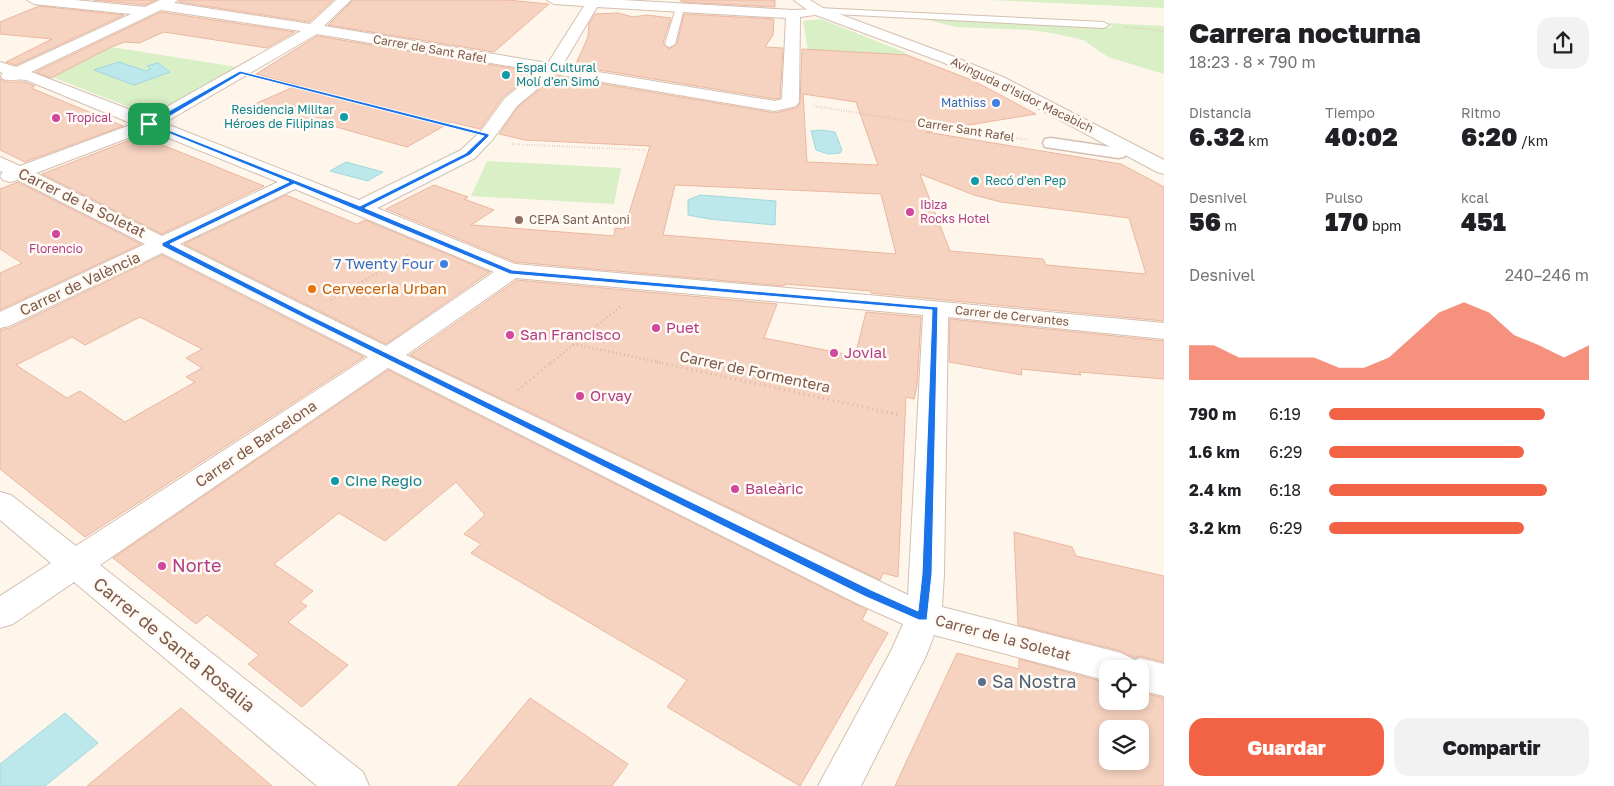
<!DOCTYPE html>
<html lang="es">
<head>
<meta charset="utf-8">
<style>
  body { margin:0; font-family:"Golos Text",sans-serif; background:#f2f2f2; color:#202124; height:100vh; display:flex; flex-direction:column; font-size:19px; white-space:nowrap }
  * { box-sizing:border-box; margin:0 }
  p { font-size:16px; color:#757577 }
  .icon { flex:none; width:28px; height:28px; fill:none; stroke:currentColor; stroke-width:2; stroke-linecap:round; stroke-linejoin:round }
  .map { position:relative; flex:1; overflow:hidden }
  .sheet { display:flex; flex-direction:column; background:#fff; width:450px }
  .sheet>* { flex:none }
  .buttons { position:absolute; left:1099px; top:660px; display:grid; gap:10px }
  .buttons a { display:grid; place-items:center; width:50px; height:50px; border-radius:10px; background:#fff; box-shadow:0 2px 8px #0003; font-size:25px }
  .pin { position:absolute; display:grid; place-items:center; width:42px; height:42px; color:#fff; margin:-21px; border-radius:10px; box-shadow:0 2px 8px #0006 }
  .round { display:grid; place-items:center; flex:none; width:52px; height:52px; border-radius:15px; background:#f2f2f2 }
  .summary { display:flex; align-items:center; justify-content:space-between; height:85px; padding:0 25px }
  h1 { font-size:28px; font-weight:800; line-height:38px }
  .figures { display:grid; grid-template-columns:repeat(3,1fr); gap:8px; height:85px; padding:5px 25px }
  .figures div { display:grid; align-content:center }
  .figures b { font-size:25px; font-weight:800 }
  .figures small { font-size:14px; font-weight:400 }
  .figures p { font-size:14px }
  .chart { height:140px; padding:10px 25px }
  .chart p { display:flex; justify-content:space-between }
  .chart svg { width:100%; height:90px; margin-top:5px; fill:#f26346; opacity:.7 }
  .primary-button { display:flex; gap:10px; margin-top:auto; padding:10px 25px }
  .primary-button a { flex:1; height:58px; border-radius:15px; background:#f26346; color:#fff; font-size:20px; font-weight:800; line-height:58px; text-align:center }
  .primary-button a+a { background:#f2f2f2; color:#202124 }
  ul { padding:0 25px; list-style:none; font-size:16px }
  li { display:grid; grid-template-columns:80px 60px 1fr; align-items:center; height:38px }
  li i { height:12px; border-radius:6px; background:#f26346 }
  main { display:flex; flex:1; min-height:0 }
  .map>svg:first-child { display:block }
  .green { fill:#d9efc6 }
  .water { fill:#bce7eb; stroke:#a1d8de }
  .building { fill:#f6d2c0; stroke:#ebb79e; fill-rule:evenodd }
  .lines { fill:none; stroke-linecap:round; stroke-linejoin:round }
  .service-casing { stroke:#d5bfb1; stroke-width:2 }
  .pedestrian-casing { stroke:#d5bfb1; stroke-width:3 }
  .minor-casing { stroke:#d5bfb1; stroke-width:2 }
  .tertiary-casing { stroke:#d5bfb1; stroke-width:2 }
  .path-far2 { stroke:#ddb5a1; stroke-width:2; stroke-dasharray:0.5 2; stroke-linecap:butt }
  .path-far1 { stroke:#ddb5a1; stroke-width:2.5; stroke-dasharray:1 3; stroke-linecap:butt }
  .path { stroke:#ddb5a1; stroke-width:3; stroke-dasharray:1 4; stroke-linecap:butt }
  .service { fill:#fff; fill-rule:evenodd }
  .pedestrian { fill:#fff; fill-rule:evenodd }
  .minor { fill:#fff; fill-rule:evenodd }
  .tertiary { fill:#fff; fill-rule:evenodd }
  .route { fill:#1a73e8; stroke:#fff; fill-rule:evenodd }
  .culture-dot { fill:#0f9aa8; stroke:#fffaf3; stroke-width:2 }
  .shop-dot { fill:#3f7fe0; stroke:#fffaf3; stroke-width:2 }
  .hotel-dot { fill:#d1479c; stroke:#fffaf3; stroke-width:2 }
  .education-dot { fill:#8d6e63; stroke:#fffaf3; stroke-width:2 }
  .food-dot { fill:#e8710a; stroke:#fffaf3; stroke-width:2 }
  .service-dot { fill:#5c6f8a; stroke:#fffaf3; stroke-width:2 }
  .labels { text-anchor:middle; stroke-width:5; stroke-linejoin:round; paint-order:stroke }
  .far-street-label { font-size:12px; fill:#7d594a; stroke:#fffaf3 }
  .far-culture-label { font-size:12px; fill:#0d838f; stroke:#fffaf3; text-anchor:start }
  .far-shop-label { font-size:12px; fill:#366cbe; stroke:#fffaf3; text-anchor:end }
  .far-hotel-label { font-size:12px; fill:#b23c85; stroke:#fffaf3; text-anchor:start }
  .far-education-label { font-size:12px; fill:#785e54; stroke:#fffaf3; text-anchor:start }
  .street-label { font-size:15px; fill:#7d594a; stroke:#fffaf3 }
  .shop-label { font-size:15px; fill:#366cbe; stroke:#fffaf3; text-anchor:end }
  .food-label { font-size:15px; fill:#c56008; stroke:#fffaf3; text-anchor:start }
  .hotel-label { font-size:15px; fill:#b23c85; stroke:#fffaf3; text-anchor:start }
  .culture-label { font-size:15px; fill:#0d838f; stroke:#fffaf3; text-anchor:start }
  .near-hotel-label { font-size:18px; fill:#b23c85; stroke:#fffaf3; text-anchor:start }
  .near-street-label { font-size:18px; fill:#7d594a; stroke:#fffaf3 }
  .near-service-label { font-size:18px; fill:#4e5e75; stroke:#fffaf3; text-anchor:start }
</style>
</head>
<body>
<main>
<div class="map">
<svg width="1164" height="786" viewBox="0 0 1164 786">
  <rect width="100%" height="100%" fill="#fef6eb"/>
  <path class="green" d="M 988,0 L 1164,0 L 1164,8 Z
    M 920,18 L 1113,28 L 1108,23 L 1164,26 L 1164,74 L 1108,57 L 1083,40 L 1057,34 L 1031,30 L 956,27 Z
    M 821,19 L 904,52 L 907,55 L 808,50 L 803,21 Z
    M 111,47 L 237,67 L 152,116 L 52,77 Z
    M 487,161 L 621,168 L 614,204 L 471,196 Z"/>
  <path class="water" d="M 119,62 L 146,71 L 151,69 L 147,66 L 158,63 L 170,72 L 134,85 L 94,70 Z
    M 822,130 L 835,132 L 842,150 L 840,153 L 828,154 L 816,150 L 811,131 Z
    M 346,162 L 383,172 L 368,181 L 330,171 Z
    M 700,195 L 776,201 L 775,225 L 709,219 L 688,215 L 688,200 Z
    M 65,713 L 98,743 L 45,786 L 0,786 L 0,764 Z"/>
  <path class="building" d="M 94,0 L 156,0 L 145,5 Z
    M 180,0 L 333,0 L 309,22 L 179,2 Z
    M 353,0 L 507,0 L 549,4 L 494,52 L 328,25 Z
    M 681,0 L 775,0 L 775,7 L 681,2 Z
    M 39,6 L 124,15 L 16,65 L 6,62 L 52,39 L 0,34 L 0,22 Z
    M 161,12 L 295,32 L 267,48 L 164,32 L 139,43 L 125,42 L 111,47 L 51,78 L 36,72 Z
    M 618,13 L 633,17 L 647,15 L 671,18 L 663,43 L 669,49 L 677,44 L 684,14 L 774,19 L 773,35 L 765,47 L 783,48 L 780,98 L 775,99 L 575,66 L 588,37 L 589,24 L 595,14 Z
    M 317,36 L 481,63 L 535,72 L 503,97 L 480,129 L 451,122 L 407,147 L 255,104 L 298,85 L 256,74 Z
    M 802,49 L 907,55 L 974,81 L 1036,114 L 926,132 L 1121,164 L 1164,187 L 1164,321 L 871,293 L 871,291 L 785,284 L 784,286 L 515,262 L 386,209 L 434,185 L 468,197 L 464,199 L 494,210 L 471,225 L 614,236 L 615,228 L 624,229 L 650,146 L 525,140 L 499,134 L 518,107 L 556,76 L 775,113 L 796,108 L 800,103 ZM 803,94 L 856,102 L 878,165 L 807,162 ZM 920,174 L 974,195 L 1001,202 L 1129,218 L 1146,274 L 1046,265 L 1043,259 L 950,251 ZM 675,185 L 881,194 L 896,254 L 663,235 Z
    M 0,78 L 6,82 L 25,82 L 35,86 L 31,88 L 123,126 L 25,162 L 0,150 Z
    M 140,136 L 190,156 L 264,186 L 162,234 L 42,174 Z
    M 18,182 L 141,244 L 0,310 L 0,273 L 22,263 L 0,249 L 0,189 Z
    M 286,195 L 357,224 L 365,220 L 490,272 L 386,344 L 184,244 Z
    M 162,255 L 364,357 L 85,537 L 0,469 L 0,330 L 10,328 ZM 140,317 L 202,349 L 186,358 L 202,368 L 186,377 L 195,382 L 125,422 L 80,391 L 67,398 L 16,365 L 72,337 L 85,345 Z
    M 517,280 L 777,304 L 764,338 L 855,356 L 866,312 L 921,317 L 917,386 L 914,399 L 906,397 L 898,577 L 883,573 L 880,580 L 410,355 Z
    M 950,319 L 1164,341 L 1164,379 L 1079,372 L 1081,375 L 1021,369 L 1022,375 L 949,362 Z
    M 388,370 L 867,610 L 862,620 L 888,633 L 800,786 L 667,707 L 687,680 L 471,553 L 481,544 L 464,534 L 485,515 L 456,482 L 385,541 L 339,513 L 274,564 L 313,591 L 300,602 L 307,606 L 288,622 L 348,665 L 302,707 L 248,664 L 259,655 L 207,615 L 196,624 L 113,558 Z
    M 1014,532 L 1072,547 L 1076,556 L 1164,576 L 1164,662 L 1140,656 L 1135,658 L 1121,651 L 1018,625 Z
    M 957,653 L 1019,669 L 1019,659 L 1108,683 L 1108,701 L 1140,701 L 1140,692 L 1164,698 L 1164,786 L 895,786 ZM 1108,729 L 1140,729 L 1140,761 L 1108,761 Z
    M 530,698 L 628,764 L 612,786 L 457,786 Z
    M 181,708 L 272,786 L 87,786 Z"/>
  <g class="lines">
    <g class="service-casing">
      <path id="service" d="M 680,5 L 684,8 L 675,44 L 670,47 L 667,46 L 665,44 L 676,8 Z
        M 818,8 L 1104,22 L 1109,25 L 1104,28 L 815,13 L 815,9 Z"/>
    </g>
    <g class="pedestrian-casing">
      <path id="pedestrian" d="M 1051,138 L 1118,148 L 1124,149 L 1127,153 L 1124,157 L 1118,158 L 1045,147 L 1043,143 L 1045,139 Z"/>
    </g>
    <g class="minor-casing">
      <path id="minor" d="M 27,0 L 75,0 L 145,7 L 160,0 L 178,0 L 174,3 L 310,24 L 336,0 L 351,0 L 324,26 L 548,63 L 584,6 L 554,4 L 547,0 L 623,0 L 793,10 L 815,9 L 817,12 L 815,15 L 800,17 L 799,102 L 796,106 L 775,111 L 555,74 L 517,106 L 493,139 L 475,158 L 377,208 L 515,264 L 879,296 L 1164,323 L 1164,339 L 948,317 L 944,574 L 942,607 L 1121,653 L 1135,660 L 1140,658 L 1164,664 L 1164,696 L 1140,690 L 1140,669 L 1108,669 L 1108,681 L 934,635 L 926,656 L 861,786 L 818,786 L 891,651 L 903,624 L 856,603 L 388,368 L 100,565 L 363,772 L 369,786 L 317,786 L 74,582 L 13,624 L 0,628 L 0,596 L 51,563 L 0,520 L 0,492 L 11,495 L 76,546 L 368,357 L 162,253 L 9,326 L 0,328 L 0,312 L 145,244 L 18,180 L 10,182 L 3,180 L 0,176 L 3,172 L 0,171 L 0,157 L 20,166 L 133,124 L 26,80 C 18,78 12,82 3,79 L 1,76 L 3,73 L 0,72 L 0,62 L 16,67 L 131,14 L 34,4 ZM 597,7 L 786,18 L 782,99 L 775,101 L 562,66 ZM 161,10 L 301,31 L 149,117 L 31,72 ZM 317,34 L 539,71 L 505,98 L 481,131 L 461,150 L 359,200 L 164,123 ZM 149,130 L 278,182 L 162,236 L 36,173 ZM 295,189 L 494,272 L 386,346 L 180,244 ZM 516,278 L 923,315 L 908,595 L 406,355 Z"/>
    </g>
    <g class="tertiary-casing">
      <path id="tertiary" d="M 794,0 L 810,0 L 823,8 L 952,56 L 1003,77 L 1164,160 L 1164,174 L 1157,172 L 991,83 L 942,62 L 813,14 Z"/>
    </g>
    <path class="path-far2" d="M 1125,27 L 1164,31
      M 272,81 L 458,128
      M 814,106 L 1028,140
      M 512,144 L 646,150"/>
    <path class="path-far1" d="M 331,300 L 408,255
      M 573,344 L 663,363
      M 551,363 L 621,306"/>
    <path class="path" d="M 657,362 L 900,415
      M 518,390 L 552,362"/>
    <use href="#service" class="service"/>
    <use href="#pedestrian" class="pedestrian"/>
    <use href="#minor" class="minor"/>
    <use href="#tertiary" class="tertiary"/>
  </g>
  <path class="route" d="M 240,71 L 489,134 L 489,136 L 470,155 L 365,208 L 512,270 L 938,307 L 932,574 L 927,620 L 919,620 L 864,596 L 302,317 L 162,246 L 162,243 L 289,182 L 146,124 ZM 241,74 L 484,136 L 466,153 L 360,206 L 153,124 L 172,115 ZM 294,184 L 510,274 L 932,310 L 922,574 L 918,611 L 871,590 L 307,314 L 170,244 Z"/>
  <g class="culture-dot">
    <circle cx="506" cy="75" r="5"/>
    <circle cx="344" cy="117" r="5"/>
    <circle cx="975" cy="181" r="5"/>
    <circle cx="335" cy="481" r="5"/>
  </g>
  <g class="shop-dot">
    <circle cx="996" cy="103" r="5"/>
    <circle cx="444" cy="264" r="5"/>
  </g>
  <g class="hotel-dot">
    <circle cx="56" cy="118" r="5"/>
    <circle cx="910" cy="212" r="5"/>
    <circle cx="56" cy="234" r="5"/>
    <circle cx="656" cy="328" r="5"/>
    <circle cx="510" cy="335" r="5"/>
    <circle cx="834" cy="353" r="5"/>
    <circle cx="580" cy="396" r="5"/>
    <circle cx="735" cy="489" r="5"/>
    <circle cx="162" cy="566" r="5"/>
  </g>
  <circle class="education-dot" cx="519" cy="220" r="5"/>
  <circle class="food-dot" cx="312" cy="289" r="5"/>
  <circle class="service-dot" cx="982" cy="682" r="5"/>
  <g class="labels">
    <g class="far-street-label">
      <text transform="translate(430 49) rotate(10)" y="4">Carrer de Sant Rafel</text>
      <text transform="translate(1022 95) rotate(26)" y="4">Avinguda d'Isidor Macabich</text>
      <text transform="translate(966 130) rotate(9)" y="4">Carrer Sant Rafel</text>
      <text transform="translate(1012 316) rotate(6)" y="4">Carrer de Cervantes</text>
    </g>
    <g class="far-culture-label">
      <text x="516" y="72">Espai Cultural<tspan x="516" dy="14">Molí d'en Simó</tspan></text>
      <text x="334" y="114" text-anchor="end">Residencia Militar<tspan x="334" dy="14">Héroes de Filipinas</tspan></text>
      <text x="985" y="185">Recó d'en Pep</text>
    </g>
    <g class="far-shop-label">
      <text x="986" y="107">Mathiss</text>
    </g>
    <g class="far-hotel-label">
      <text x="66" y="122">Tropical</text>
      <text x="920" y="209">Ibiza<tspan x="920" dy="14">Rocks Hotel</tspan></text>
      <text x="56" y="253" text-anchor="middle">Florencio</text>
    </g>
    <g class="far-education-label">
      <text x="529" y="224">CEPA Sant Antoni</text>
    </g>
    <g class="street-label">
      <text transform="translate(82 203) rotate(26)" y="5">Carrer de la Soletat</text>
      <text transform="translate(80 284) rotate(-25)" y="5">Carrer de València</text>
      <text transform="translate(755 372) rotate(12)" y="5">Carrer de Formentera</text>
      <text transform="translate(256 444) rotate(-34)" y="5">Carrer de Barcelona</text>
      <text transform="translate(1003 638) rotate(15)" y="5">Carrer de la Soletat</text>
    </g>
    <g class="shop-label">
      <text x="434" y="269">7 Twenty Four</text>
    </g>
    <g class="food-label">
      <text x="322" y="294">Cerveceria Urban</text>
    </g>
    <g class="hotel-label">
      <text x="666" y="333">Puet</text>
      <text x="520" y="340">San Francisco</text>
      <text x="844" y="358">Jovial</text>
      <text x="590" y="401">Orvay</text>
      <text x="745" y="494">Baleàric</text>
    </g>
    <g class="culture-label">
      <text x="345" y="486">Cine Regio</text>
    </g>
    <g class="near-hotel-label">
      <text x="172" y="572">Norte</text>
    </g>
    <g class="near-street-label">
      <text transform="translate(174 645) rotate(39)" y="6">Carrer de Santa Rosalia</text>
    </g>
    <g class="near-service-label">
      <text x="992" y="688">Sa Nostra</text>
    </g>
  </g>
</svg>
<div class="buttons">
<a><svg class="icon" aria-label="locate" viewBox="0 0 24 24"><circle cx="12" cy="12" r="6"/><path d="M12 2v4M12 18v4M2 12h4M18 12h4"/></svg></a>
<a><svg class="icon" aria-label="layers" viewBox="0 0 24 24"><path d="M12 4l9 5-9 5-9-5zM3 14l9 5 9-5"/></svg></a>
</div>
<div class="pin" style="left:149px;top:124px;background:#1e9e55"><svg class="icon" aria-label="arrive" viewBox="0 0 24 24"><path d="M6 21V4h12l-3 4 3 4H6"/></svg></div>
</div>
<section class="sheet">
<div class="summary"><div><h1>Carrera nocturna</h1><p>18:23 · 8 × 790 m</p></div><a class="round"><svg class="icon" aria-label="share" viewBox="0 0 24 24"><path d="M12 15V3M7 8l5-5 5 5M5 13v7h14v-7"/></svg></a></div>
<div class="figures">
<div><p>Distancia</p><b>6.32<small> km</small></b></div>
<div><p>Tiempo</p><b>40:02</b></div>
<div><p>Ritmo</p><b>6:20<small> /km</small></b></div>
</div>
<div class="figures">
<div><p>Desnivel</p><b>56<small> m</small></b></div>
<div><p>Pulso</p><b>170<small> bpm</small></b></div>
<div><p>kcal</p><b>451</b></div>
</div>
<div class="chart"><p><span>Desnivel</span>240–246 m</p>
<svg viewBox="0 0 160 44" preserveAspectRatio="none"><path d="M0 44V27L10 27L20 33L30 33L40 33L50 33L60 38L70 38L80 33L90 22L100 11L110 6L120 11L130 22L140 27L150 33L160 27V44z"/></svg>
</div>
<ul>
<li><b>790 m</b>6:19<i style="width:83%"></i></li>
<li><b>1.6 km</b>6:29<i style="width:75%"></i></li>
<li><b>2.4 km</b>6:18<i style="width:84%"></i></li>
<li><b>3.2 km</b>6:29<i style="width:75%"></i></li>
</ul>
<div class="primary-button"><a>Guardar</a><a>Compartir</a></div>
</section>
</main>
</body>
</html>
